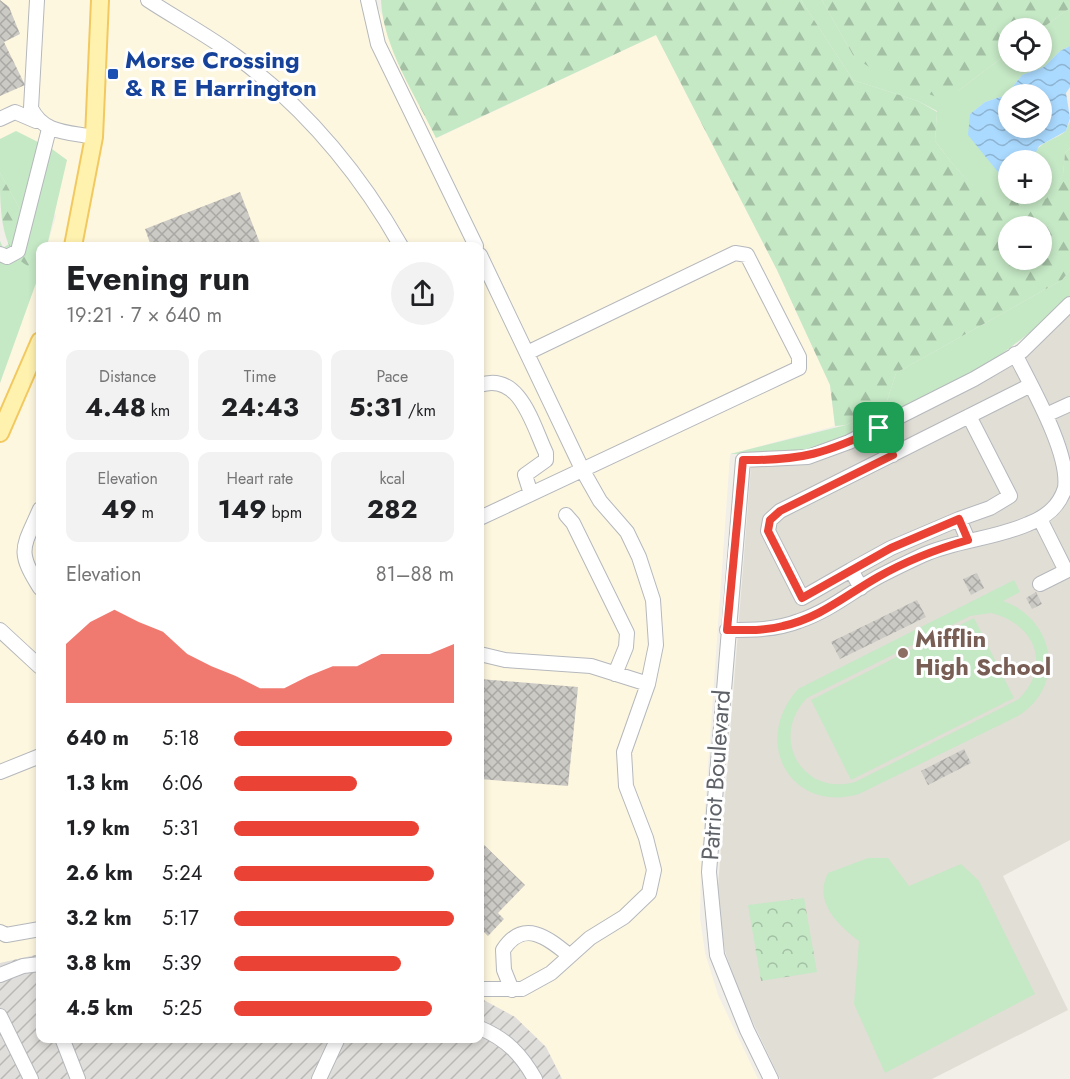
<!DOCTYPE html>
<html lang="en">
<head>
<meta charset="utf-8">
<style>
  body { margin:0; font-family:Jost,sans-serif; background:#f2f2f2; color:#202124; height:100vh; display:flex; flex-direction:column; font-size:22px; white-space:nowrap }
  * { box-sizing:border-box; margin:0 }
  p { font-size:20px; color:#757577 }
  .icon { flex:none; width:33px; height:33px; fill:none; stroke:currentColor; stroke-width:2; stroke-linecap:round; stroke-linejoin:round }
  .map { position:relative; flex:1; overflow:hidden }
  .details { position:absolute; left:36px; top:242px; width:448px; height:801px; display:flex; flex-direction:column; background:#fff; border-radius:12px; box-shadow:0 3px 9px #0003 }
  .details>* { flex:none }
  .fabs { position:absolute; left:998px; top:18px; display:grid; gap:12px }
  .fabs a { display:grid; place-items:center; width:54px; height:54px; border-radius:50%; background:#fff; box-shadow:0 3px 9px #0003; font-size:30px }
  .pin { position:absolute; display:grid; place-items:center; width:51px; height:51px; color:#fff; margin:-26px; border-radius:12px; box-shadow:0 3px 9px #0006 }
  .round { display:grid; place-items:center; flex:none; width:63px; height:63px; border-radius:32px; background:#f2f2f2 }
  .head { display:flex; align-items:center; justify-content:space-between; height:102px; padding:0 30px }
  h1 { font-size:33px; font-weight:700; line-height:45px }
  .stats { display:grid; grid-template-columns:repeat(3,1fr); gap:9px; height:102px; padding:6px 30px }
  .stats div { display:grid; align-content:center; border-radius:12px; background:#f2f2f2; text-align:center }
  .stats b { font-size:26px; font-weight:700 }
  .stats small { font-size:16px; font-weight:400 }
  .stats p { font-size:16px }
  .chart { height:168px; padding:12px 30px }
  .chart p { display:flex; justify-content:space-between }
  .chart svg { width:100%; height:108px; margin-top:6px; fill:#ea4335; opacity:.7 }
  ul { padding:0 30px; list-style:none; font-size:20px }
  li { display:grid; grid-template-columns:96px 72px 1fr; align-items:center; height:45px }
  li i { height:15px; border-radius:8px; background:#ea4335 }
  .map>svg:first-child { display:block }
  .commercial { fill:#fef7e0 }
  .industrial { fill:url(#industrial-furrows) }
  .education { fill:#e1ded6 }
  .grass { fill:#c5e8c5; fill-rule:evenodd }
  .forest { fill:url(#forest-firs); fill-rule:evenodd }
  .park { fill:url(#park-crowns) }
  .water { fill:url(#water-waves); fill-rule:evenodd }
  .building { fill:url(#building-cross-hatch) }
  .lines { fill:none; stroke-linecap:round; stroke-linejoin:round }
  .minor-casing { stroke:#b5b8bc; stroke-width:16 }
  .major-casing { stroke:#f2c960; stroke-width:20 }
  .minor { stroke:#fff; stroke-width:14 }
  .major { stroke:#fff2af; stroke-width:16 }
  .route-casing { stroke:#fff; stroke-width:12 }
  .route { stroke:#ea4335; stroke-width:8 }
  .transit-dot { fill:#1a4fb4; stroke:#fff; stroke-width:2 }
  .education-dot { fill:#8d6e63; stroke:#fff; stroke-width:2 }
  .labels { text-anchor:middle; stroke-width:6; stroke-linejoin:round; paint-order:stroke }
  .transit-label { font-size:24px; font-weight:bold; fill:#164399; stroke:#fff; text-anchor:start }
  .education-label { font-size:24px; font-weight:bold; fill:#785e54; stroke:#fff; text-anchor:start }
  .street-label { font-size:24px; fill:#5f6368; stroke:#fff }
</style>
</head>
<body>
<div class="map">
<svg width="1070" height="1079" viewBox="0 0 1070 1079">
  <defs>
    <pattern id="industrial-furrows" width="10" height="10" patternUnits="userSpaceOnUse" patternTransform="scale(1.5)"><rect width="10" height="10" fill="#e0deda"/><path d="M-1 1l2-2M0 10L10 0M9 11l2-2" fill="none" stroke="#b9b8b5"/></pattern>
    <pattern id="forest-firs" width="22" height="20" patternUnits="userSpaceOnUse" patternTransform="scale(1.5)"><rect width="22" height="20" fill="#c5e8c5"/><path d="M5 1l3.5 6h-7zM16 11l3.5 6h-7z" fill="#a3c0a4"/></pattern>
    <pattern id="park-crowns" width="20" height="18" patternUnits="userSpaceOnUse" patternTransform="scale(1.5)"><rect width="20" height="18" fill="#c5e8c5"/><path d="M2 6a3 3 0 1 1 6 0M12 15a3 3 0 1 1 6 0" fill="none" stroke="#a3c0a4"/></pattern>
    <pattern id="water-waves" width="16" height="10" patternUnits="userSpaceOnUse" patternTransform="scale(1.5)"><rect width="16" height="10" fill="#aadaff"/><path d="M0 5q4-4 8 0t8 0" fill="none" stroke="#8eb4d2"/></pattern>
    <pattern id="building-cross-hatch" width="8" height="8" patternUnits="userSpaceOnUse" patternTransform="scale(1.5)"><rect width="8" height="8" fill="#cccac5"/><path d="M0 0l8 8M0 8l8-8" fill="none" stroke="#a9a8a4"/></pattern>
  </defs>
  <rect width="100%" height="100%" fill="#f1efe8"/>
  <path class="commercial" d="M 0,0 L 373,0 L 382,15 L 392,48 L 437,138 L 656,35 L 777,270 L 830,385 L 835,426 L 730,454 L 701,866 L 700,918 L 705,953 L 718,995 L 758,1079 L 562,1079 L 546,1047 L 515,1017 L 480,998 L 480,246 L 47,246 L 56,216 L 16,132 L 0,139 Z
    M 40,271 L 40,954 L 0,963 L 0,383 Z"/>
  <path class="industrial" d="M 40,954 L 40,1038 L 480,1038 L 480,998 L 515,1017 L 546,1047 L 562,1079 L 0,1079 L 0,963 Z"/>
  <path class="education" d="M 1070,314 L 1070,840 L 1003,876 L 1068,1010 L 932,1079 L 780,1079 L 738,991 L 725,951 L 717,899 L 751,466 L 802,464 L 845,450 L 999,373 L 1031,350 Z"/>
  <path class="grass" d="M 801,0 L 822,0 L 854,57 L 958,91 L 1008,53 L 1008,62 L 1041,62 L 1041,29 L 1070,8 L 1070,46 L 1060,51 L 1044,67 L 1022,75 L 1006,95 L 985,102 L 970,114 L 983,152 L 1002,177 L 1008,178 L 1008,194 L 1041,194 L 1041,160 L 1032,160 C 1037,141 1052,142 1066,131 L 1070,121 L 1070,148 L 1065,153 L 1063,175 L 1047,200 C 984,207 971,188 935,141 L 937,111 L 918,101 L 853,80 Z
    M 16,131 L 52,149 L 67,160 L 47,246 L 40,246 L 40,272 L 0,383 L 0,241 L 3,248 L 31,229 L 0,173 L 0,139 Z
    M 1070,270 L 1070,297 L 1049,318 L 986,366 L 828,445 L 802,453 L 730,454 L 846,425 L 886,404 L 896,373 L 1062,280 Z
    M 1014,580 L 1020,592 L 1003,601 C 1055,619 1067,686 1018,716 L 859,794 C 792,814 750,743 798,689 ZM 991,613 C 1035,624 1052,665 1019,699 L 855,782 C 802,797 769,737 807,698 L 970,616 Z
    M 974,618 L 1014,698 L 851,780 L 811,700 Z
    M 868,858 L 888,858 L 909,886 L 961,864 L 979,881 L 1035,994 L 885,1073 L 854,1004 L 859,941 C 838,925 813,902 828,873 Z"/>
  <path class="forest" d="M 381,0 L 801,0 L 853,80 L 918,101 L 937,112 L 935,141 C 970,187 985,207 1046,199 L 1063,175 L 1065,153 L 1070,148 L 1070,270 L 1062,280 L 896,373 L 886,404 L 846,425 L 835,426 L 830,385 L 777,270 L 656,35 L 436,138 C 416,96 383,48 381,0 ZM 1008,226 L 1041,226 L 1041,260 L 1008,260 Z
    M 822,0 L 1070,0 L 1070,8 L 1041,29 L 1008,28 L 1008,53 L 958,91 L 939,98 L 883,76 L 854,57 Z
    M 0,173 L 31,229 L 34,259 L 28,266 C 0,251 0,208 0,173 Z"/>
  <path class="park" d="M 804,898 L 817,972 L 761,981 L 748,905 Z"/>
  <path class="water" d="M 1070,46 L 1070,87 L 1066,93 L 1070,118 L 1066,131 L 1039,146 L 1032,160 L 1008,160 L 1008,178 L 1002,177 L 968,135 L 970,114 L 985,102 L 1006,95 L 1022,75 L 1044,67 L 1060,51 ZM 1008,94 L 1041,94 L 1041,128 L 1008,128 Z"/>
  <path class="building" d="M 0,0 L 9,7 L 20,34 L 4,42 L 25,85 L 0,96 Z
    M 240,192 L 261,246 L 151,246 L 145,229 Z
    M 977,573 L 984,588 L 971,595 L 963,579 Z
    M 1036,592 L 1042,604 L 1032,609 L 1026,598 Z
    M 917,600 L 926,617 L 840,659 L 831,642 Z
    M 480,679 L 578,687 L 568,786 L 480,779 Z
    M 964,749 L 971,763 L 928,785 L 921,771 Z
    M 480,841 L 525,885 L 498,913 L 504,919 L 488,936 L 482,930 L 480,931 Z"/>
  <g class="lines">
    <g class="minor-casing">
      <path id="minor" d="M 37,0 L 31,108 C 43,134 69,132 94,137
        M 148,0 C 177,19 209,36 237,57 C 305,108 359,172 401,246
        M 368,0 L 378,44 L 476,246
        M 0,119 L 15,112 L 36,121
        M 0,254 L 7,257 L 18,251 L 49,129
        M 480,255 L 583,471 L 600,501 L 627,532 L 639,557 L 653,600 L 656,645 L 648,684 L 624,752 L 626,786 L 646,838 L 654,870 L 649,893 L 624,917 L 590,938 L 551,973 L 522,989 L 480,989
        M 480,385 C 520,371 533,426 546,453 L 546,460 L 525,475 L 531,494
        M 1046,415 L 1070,404
        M 879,428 L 893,455
        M 40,509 C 23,548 16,550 40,588
        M 566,515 L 573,523 L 627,633 L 626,647 L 615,674
        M 480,518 L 799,368 L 799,357 L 747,255 L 735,253 L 527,353
        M 959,519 L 990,508 L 1010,496 L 969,416
        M 1040,519 L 1066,571 L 1040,584
        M 851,570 L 891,548 L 959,519 L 968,540
        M 861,588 L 851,570 L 802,598 L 768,531 L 770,520 L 780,511 L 1031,385
        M 0,630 L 40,667
        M 727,630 C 752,630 776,630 799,621 C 829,611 851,592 878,577 C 893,569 908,562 923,555 C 957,540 994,539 1028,524 C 1046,517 1059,507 1065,488 C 1070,453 1031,386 1015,354
        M 480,654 L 505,660 L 591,666 L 648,684
        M 0,772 L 40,756
        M 0,932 L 6,935 L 40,929
        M 0,975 L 23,966 L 40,964
        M 512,990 L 504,970 L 503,950 C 524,918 548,938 570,956
        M 0,1016 L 31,1079
        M 480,1028 C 506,1039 521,1054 535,1079
        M 62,1038 L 78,1079
        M 319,1079 L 338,1038
        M 771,1079 L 747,1030 L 717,955 L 709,872 L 743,460 L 808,457 L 849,442 L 974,379 L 1022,351 L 1070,304"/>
    </g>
    <g class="major-casing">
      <path id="major" d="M 73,246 L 94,137 L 100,0
        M 0,433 L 40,341"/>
    </g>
    <use href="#minor" class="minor"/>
    <use href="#major" class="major"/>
  </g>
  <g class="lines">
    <g class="route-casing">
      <path id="route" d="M 879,428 L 893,455 L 780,511 L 770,520 L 768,531 L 802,598 L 891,548 L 959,519 L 968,540 C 937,549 906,561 878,577 C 846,595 820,618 783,626 C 765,631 746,630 727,630 L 743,460 C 800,461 828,453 879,428 Z"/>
    </g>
    <use href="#route" class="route"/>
  </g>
  <rect class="transit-dot" x="107" y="68" width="12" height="12" rx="3"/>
  <circle class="education-dot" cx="903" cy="653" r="6"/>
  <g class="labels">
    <g class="transit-label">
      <text x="125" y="68">Morse Crossing<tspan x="125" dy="28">&amp; R E Harrington</tspan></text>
    </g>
    <g class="education-label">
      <text x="915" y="647">Mifflin<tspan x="915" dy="28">High School</tspan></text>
    </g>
    <g class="street-label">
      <text transform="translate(716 775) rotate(-86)" y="8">Patriot Boulevard</text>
    </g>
  </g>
</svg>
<div class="fabs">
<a><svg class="icon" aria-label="locate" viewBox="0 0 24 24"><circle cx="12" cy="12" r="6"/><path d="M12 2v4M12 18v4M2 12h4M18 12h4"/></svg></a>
<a><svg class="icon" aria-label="layers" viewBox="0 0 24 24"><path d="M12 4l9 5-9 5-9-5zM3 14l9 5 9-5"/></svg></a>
<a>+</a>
<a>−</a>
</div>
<div class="pin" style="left:879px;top:428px;background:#1e9e55"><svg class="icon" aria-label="arrive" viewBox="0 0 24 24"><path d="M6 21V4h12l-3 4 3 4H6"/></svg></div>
<section class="details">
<div class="head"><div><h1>Evening run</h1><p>19:21 · 7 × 640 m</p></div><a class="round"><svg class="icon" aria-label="share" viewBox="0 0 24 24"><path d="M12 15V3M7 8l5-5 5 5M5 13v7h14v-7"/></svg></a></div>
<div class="stats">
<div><p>Distance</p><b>4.48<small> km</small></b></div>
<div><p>Time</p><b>24:43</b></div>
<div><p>Pace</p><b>5:31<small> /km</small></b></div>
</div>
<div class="stats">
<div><p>Elevation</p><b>49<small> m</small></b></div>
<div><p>Heart rate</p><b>149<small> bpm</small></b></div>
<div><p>kcal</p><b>282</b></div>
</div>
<div class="chart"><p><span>Elevation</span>81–88 m</p>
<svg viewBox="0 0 160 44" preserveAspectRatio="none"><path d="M0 44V20L10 11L20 6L30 11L40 15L50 24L60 29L70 33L80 38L90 38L100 33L110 29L120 29L130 24L140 24L150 24L160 20V44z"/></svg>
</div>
<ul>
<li><b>640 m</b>5:18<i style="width:99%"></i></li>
<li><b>1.3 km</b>6:06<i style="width:56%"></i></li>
<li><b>1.9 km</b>5:31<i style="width:84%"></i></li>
<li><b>2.6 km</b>5:24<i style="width:91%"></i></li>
<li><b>3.2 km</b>5:17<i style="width:100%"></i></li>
<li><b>3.8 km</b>5:39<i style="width:76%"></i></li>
<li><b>4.5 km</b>5:25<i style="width:90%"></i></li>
</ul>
</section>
</div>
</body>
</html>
